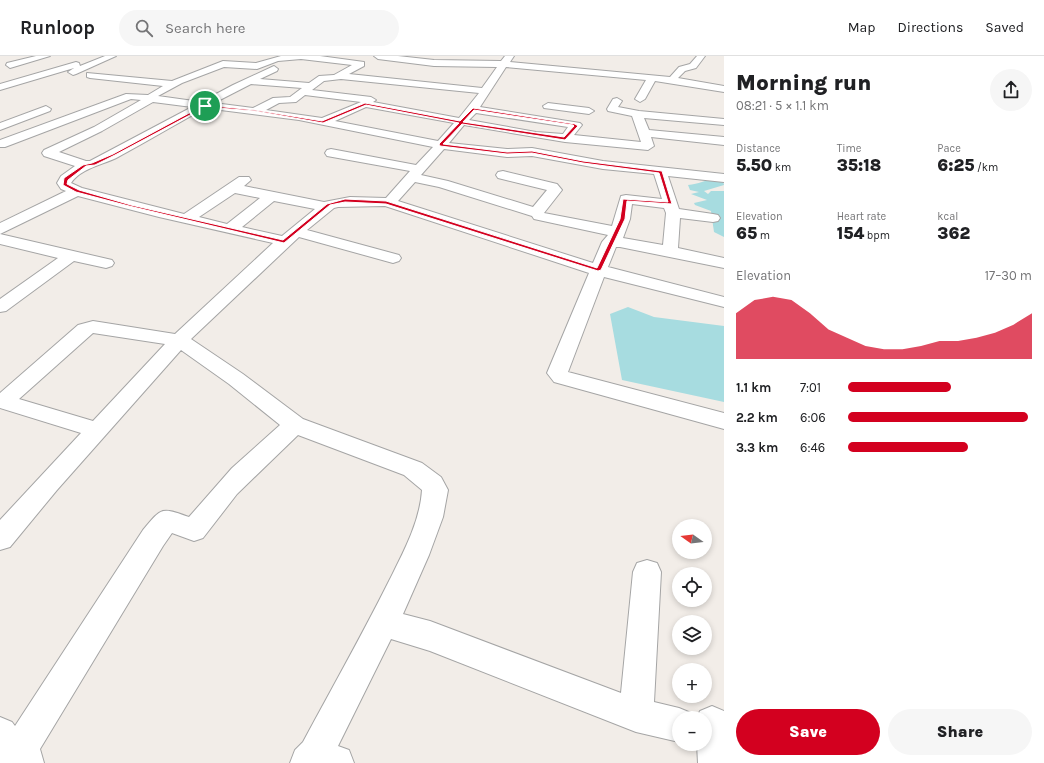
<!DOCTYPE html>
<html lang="en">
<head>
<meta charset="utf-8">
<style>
  body { margin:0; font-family:Karla,sans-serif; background:#f6f6f6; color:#202124; height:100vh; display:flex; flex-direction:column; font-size:15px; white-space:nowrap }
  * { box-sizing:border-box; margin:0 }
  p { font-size:13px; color:#757577 }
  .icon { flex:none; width:22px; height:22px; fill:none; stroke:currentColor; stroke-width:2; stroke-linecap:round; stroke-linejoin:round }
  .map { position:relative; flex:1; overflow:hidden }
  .panel { display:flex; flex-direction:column; background:#fff; width:320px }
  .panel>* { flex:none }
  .needle { width:26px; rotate:284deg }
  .buttons { position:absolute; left:672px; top:463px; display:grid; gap:8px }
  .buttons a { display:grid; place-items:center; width:40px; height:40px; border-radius:50%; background:#fff; box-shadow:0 2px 6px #0003; font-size:20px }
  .pin { position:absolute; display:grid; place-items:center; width:34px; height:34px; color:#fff; margin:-17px; border:2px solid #fff; border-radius:50%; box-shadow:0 1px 4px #0007 }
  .round { display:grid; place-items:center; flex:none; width:42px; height:42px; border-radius:21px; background:#f6f6f6 }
  .head { display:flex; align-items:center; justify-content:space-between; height:68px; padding:0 12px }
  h1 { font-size:22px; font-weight:800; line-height:30px }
  .stats { display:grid; grid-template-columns:repeat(3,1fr); gap:6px; height:68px; padding:4px 12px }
  .stats div { display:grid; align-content:center }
  .stats b { font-size:17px; font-weight:800 }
  .stats small { font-size:11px; font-weight:400 }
  .stats p { font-size:11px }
  .chart { height:112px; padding:8px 12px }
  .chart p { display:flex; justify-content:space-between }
  .chart svg { width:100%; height:72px; margin-top:4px; fill:#d3001f; opacity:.7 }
  .cta { display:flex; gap:8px; margin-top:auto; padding:8px 12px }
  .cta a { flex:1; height:46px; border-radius:24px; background:#d3001f; color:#fff; font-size:16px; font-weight:800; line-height:46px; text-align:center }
  .cta a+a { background:#f6f6f6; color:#202124 }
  ul { padding:0 12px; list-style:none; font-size:13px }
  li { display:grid; grid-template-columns:64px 48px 1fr; align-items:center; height:30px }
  li i { height:10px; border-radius:5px; background:#d3001f }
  header { display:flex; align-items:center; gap:24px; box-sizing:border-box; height:56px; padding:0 20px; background:#fff; border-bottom:1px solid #e0e0e0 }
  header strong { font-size:19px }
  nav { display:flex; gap:22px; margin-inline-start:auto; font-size:14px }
  .search { width:280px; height:36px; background:#f6f6f6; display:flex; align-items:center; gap:10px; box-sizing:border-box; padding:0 14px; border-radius:22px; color:#757577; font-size:15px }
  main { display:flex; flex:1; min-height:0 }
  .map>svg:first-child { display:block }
  .water { fill:#a7dce0 }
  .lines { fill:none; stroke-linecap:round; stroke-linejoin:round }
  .minor-casing { stroke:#a5a5a5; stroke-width:2 }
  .minor { fill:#fff; fill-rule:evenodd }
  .route { fill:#d3001f; stroke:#fff; fill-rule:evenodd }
</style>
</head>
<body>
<header>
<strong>Runloop</strong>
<div class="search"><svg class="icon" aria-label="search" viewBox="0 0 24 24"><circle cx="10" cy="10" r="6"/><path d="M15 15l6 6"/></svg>Search here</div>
<nav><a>Map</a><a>Directions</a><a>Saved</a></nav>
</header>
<main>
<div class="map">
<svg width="724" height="707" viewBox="0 0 724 707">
  <rect width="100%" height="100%" fill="#f2ede8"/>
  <path class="water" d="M 715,123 L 723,125 L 724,129 L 704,135 L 708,138 L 711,135 L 724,135 L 724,181 L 714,176 L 711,155 L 695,149 L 694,147 L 707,144 L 691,138 L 699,136 L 690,134 L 688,129 C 699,128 705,124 715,123 Z
    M 628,251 L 654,261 L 724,270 L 724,346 L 622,324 L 610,258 Z"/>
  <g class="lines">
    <g class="minor-casing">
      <path id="minor" d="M 36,0 L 50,0 L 10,12 L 6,9 L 7,7 Z
        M 105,0 L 116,0 L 76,18 L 73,19 L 68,16 L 74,12 L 0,34 L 0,28 L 76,6 L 79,7 L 80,10 Z
        M 281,0 L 320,0 L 364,6 L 364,10 L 349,18 L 482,32 L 497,11 L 434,10 L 378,3 L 374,0 L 398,0 L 434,4 L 501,5 L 505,0 L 514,0 L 510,6 L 670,21 L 679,11 L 690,8 L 697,0 L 705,0 L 696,12 L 685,15 L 678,22 L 724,30 L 724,36 L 655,25 L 645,43 L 640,46 L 635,43 L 646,24 L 506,11 L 480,51 L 580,67 L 582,69 L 574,79 L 641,86 L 632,60 L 608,55 L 607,53 L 613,43 L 617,42 L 622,45 L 618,51 L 639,55 L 724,63 L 724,69 L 644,62 L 649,74 L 724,81 L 724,89 L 651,81 L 654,90 L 648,94 L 565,86 L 464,69 L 449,87 L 507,93 L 532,92 L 603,105 L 724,118 L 724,126 L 668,120 L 679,153 L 713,158 L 718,159 L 720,162 L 718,165 L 713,166 L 680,162 L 678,192 L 724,202 L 724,212 L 620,191 L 616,191 L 608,211 L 724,241 L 724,251 L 604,221 L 568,316 L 724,357 L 724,373 L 554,326 L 547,317 L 589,217 L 385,150 L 338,151 L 334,152 L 307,174 L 399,199 L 401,202 L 399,205 L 393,207 L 299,181 L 191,283 L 243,318 L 303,363 L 422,407 L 441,421 L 448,434 L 443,461 L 429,499 L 403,558 L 430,565 L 621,637 L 633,516 L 637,507 L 647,504 L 657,507 L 661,516 L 654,646 L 679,652 L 691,657 L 693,662 L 679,662 L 679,686 L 636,676 L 430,595 L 391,583 L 338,690 L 349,694 L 354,707 L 290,707 L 295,694 L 303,686 C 332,632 362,579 389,525 C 403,497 420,466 422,434 L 404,419 L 298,379 L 237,438 L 203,482 L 194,485 L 172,477 L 163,490 L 40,693 L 44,707 L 0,707 L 0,661 L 12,666 L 15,670 L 143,474 C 162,451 161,451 189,461 L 232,412 L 280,369 L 229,328 L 181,294 L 57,434 L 10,491 L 0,494 L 0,464 L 81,377 L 0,352 L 0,337 L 78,269 L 93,265 L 175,278 L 273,187 L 159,161 L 78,140 L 0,178 L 0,167 L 66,135 L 61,133 L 57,127 L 61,120 L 75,110 L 44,100 L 42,97 L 44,94 L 94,71 L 141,44 L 131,43 L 5,91 L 0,91 L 0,84 L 126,38 L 148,39 L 163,30 L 90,22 L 87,21 L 87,17 L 172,25 L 223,5 L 256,7 ZM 301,3 L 352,9 L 334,19 L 319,20 L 309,27 L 260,23 L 277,15 L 278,13 L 274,10 L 233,29 L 201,46 L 158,40 L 182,27 L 224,11 L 257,13 L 278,5 ZM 341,23 L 479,37 L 459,62 L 373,46 L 376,44 L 371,41 L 312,34 L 324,25 ZM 251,28 L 302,32 L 290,41 L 273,42 L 253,52 L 214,47 ZM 305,39 L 361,46 L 322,62 L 266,54 L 279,47 L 296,46 ZM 153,46 L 192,51 L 90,105 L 86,105 L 59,96 L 102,75 ZM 366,51 L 454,67 L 438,85 L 335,65 ZM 205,52 L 299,64 L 433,91 L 416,109 L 331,93 L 327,94 L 325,97 L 327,100 L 410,115 L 386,142 L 350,141 L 324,146 L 244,130 L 251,124 L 249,121 L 239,121 L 184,158 L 82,132 L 71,127 C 81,112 103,109 118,101 C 148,85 176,68 205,52 ZM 476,57 L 568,71 L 563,78 L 536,76 L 469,64 ZM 444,93 L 507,101 L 532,100 L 603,113 L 654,118 L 662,143 L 626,139 L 621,140 L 612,170 L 544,157 L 562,134 L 557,128 L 503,115 L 498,116 L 496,119 L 498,122 L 547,134 L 533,151 L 448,125 L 421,119 ZM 415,126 L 439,131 L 532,160 L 534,163 L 608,179 L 602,186 L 593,207 L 398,145 ZM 235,137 L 260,142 L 227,168 L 199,161 ZM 274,145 L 315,153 L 282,180 L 242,171 ZM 632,148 L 664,152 L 666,157 L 663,189 L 623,182 L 630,163 ZM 93,277 L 165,288 L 93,365 L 19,343 Z
        M 548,47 L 589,52 L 594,55 L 589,58 L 544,52 L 543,50 Z
        M 46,50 L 51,53 L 50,55 L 0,74 L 0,67 Z
        M 0,178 L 112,204 L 114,207 L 112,210 L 106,212 L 74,205 L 6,255 L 0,256 L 0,243 L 58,202 L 0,188 Z
        M 712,650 L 724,655 L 724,707 L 698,707 L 697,688 L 705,688 L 705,662 L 697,662 L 700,655 Z"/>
    </g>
    <use href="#minor" class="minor"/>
  </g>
  <path class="route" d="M 365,47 L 460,65 L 473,52 L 575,68 L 578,70 L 565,84 L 462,68 L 443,88 L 507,96 L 532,95 L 583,105 L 662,115 L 672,148 L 627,145 L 625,163 L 601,214 L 598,215 L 386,148 L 345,146 L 330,149 L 284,187 L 129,150 L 76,136 L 63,129 L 64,122 L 83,109 L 92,107 L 113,98 L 204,49 L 255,54 L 322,65 ZM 366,49 L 459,67 L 439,88 L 440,90 L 507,98 L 532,97 L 583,107 L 659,117 L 668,146 L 623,143 L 620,163 L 597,212 L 386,145 L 345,143 L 327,148 L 283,184 L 131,149 L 79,134 L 67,128 L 68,124 L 86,110 L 95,109 L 115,99 L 205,51 L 255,55 L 323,67 ZM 474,54 L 573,69 L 574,70 L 564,81 L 463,66 Z"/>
</svg>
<div class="buttons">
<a><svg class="needle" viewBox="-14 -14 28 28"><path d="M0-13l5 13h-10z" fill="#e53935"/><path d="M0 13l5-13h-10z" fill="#757577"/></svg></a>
<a><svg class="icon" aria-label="locate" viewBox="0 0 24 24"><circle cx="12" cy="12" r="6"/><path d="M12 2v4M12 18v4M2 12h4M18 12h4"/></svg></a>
<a><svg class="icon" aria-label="layers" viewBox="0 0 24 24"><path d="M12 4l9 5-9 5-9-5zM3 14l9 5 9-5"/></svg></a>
<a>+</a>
<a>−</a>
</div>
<div class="pin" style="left:205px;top:50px;background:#1e9e55"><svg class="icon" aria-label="arrive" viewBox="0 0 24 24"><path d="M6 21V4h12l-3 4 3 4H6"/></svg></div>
</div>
<section class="panel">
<div class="head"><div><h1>Morning run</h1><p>08:21 · 5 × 1.1 km</p></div><a class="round"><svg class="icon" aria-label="share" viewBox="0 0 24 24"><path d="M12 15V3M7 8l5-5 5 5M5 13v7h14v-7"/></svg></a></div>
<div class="stats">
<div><p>Distance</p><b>5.50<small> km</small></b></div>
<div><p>Time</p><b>35:18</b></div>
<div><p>Pace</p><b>6:25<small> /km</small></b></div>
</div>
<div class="stats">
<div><p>Elevation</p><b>65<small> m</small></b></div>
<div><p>Heart rate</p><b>154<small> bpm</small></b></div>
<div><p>kcal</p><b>362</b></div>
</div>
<div class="chart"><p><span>Elevation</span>17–30 m</p>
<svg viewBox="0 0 160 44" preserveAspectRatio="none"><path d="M0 44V16L10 8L20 6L30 8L40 16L50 26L60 31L70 36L80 38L90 38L100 36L110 33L120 33L130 31L140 28L150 23L160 16V44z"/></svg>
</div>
<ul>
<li><b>1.1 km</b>7:01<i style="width:56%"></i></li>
<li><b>2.2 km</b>6:06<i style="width:98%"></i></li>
<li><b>3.3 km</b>6:46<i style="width:65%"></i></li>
</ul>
<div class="cta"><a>Save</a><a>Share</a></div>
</section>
</main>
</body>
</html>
